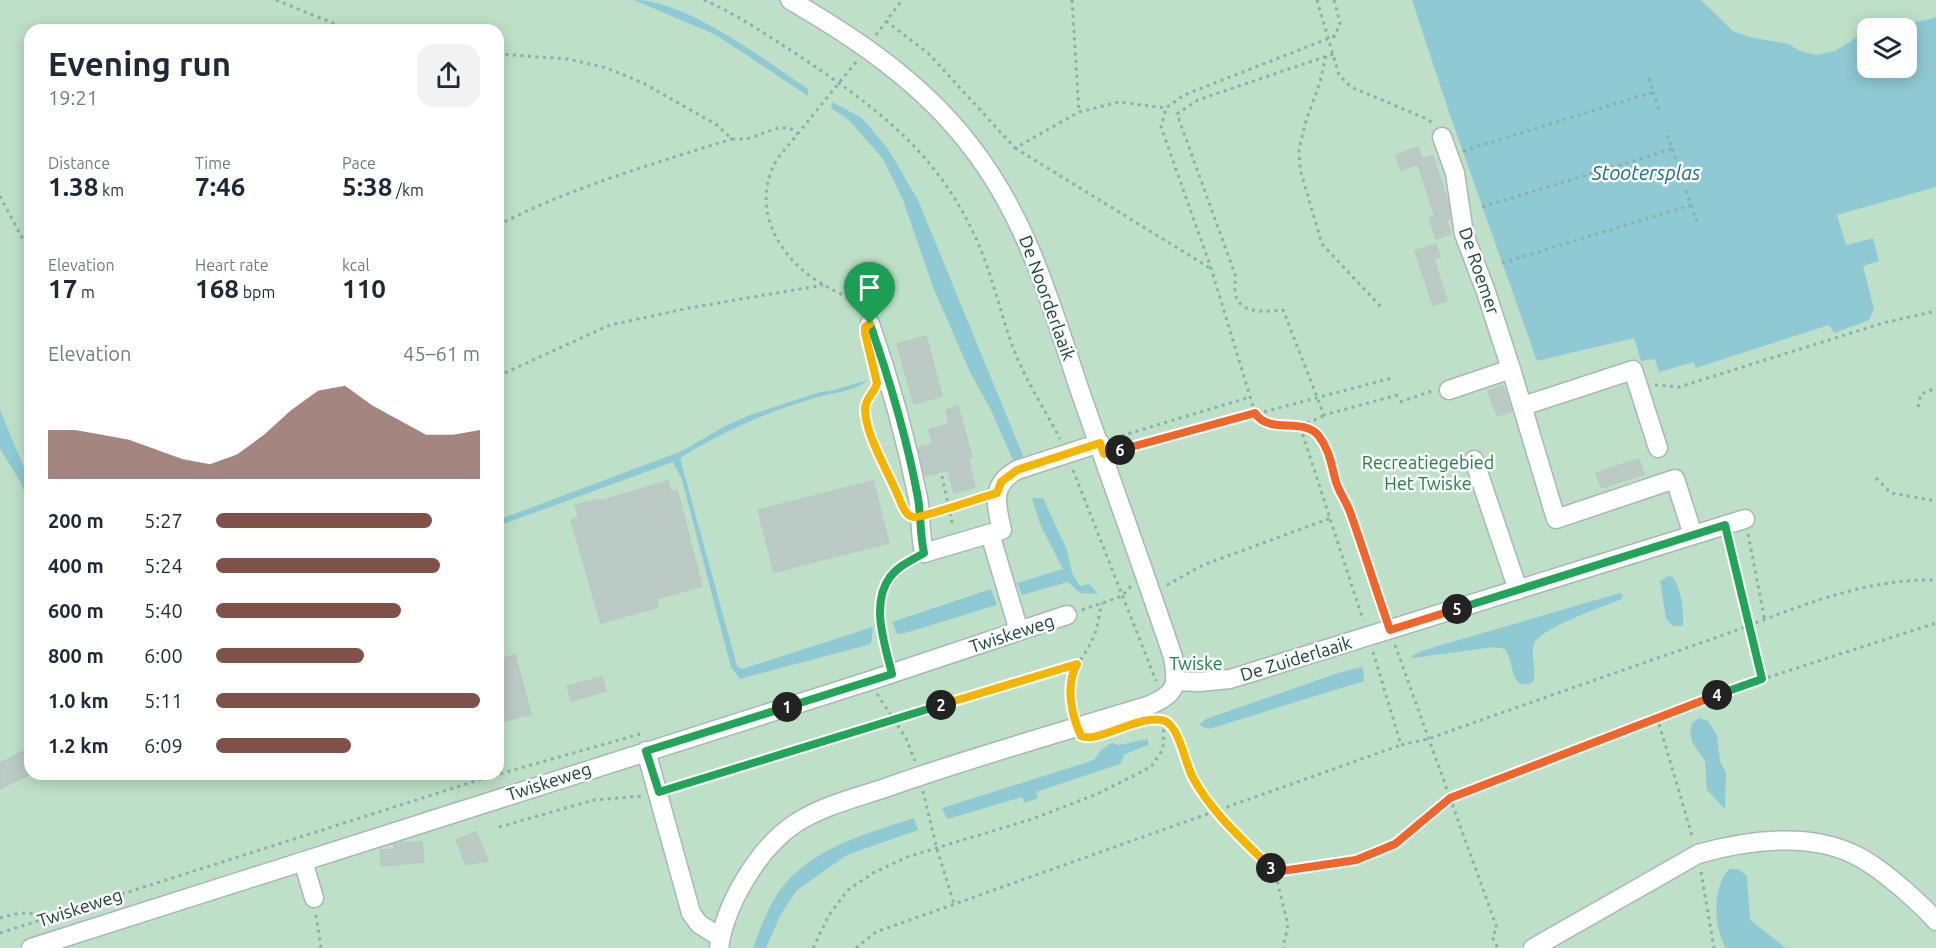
<!DOCTYPE html>
<html lang="en">
<head>
<meta charset="utf-8">
<style>
  body { margin:0; font-family:Ubuntu,sans-serif; background:#f2f2f3; color:#1f2937; height:100vh; display:flex; flex-direction:column; font-size:22px; white-space:nowrap }
  * { box-sizing:border-box; margin:0 }
  p { font-size:20px; color:#747a83 }
  .icon { flex:none; width:33px; height:33px; fill:none; stroke:currentColor; stroke-width:2; stroke-linecap:round; stroke-linejoin:round }
  .map { position:relative; flex:1; overflow:hidden }
  .side { position:absolute; left:24px; top:24px; width:480px; height:756px; display:flex; flex-direction:column; background:#fff; border-radius:18px; box-shadow:0 3px 15px #0003 }
  .side>* { flex:none }
  .controls { position:absolute; left:1857px; top:18px; display:grid; gap:12px }
  .controls a { display:grid; place-items:center; width:60px; height:60px; border-radius:12px; background:#fff; box-shadow:0 3px 15px #0003; font-size:30px }
  .pin { position:absolute; display:grid; place-items:center; width:51px; height:51px; color:#fff; margin:-62px -26px; border-radius:50% 50% 50% 0; rotate:-45deg; box-shadow:0 0 6px #0007 }
  .pin .icon { rotate:45deg }
  .km { position:absolute; width:30px; height:30px; margin:-15px; border-radius:50%; background:#222; color:#fff; font-size:16px; line-height:30px; text-align:center }
  .round { display:grid; place-items:center; flex:none; width:63px; height:63px; border-radius:18px; background:#f2f2f3 }
  .headline { display:flex; align-items:center; justify-content:space-between; height:102px; padding:0 24px }
  h1 { font-size:33px; font-weight:700; line-height:45px }
  .metrics { display:grid; grid-template-columns:repeat(3,1fr); gap:9px; height:102px; padding:6px 24px }
  .metrics div { display:grid; align-content:center }
  .metrics b { font-size:26px; font-weight:700 }
  .metrics small { font-size:16px; font-weight:400 }
  .metrics p { font-size:16px }
  .chart { height:168px; padding:12px 24px }
  .chart p { display:flex; justify-content:space-between }
  .chart svg { width:100%; height:108px; margin-top:6px; fill:#7f5249; opacity:.7 }
  ul { padding:0 24px; list-style:none; font-size:20px }
  li { display:grid; grid-template-columns:96px 72px 1fr; align-items:center; height:45px }
  li i { height:15px; border-radius:8px; background:#7f5249 }
  .map>svg:first-child { display:block }
  .green { fill:#bfe0c8; fill-rule:evenodd }
  .water { fill:#8ec9d4 }
  .building { fill:#bbcac4; stroke:#b8c9c2; stroke-width:1.5 }
  .lines { fill:none; stroke-linecap:round; stroke-linejoin:round }
  .minor-casing { stroke:#a8b8b2; stroke-width:21 }
  .path { stroke:#86b3a5; stroke-width:3; stroke-dasharray:3 4.5; stroke-linecap:butt }
  .minor { stroke:#fff; stroke-width:18 }
  .split-1-casing { stroke:#fff; stroke-width:12 }
  .split-2-casing { stroke:#fff; stroke-width:12 }
  .split-3-casing { stroke:#fff; stroke-width:12 }
  .split-4-casing { stroke:#fff; stroke-width:12 }
  .split-5-casing { stroke:#fff; stroke-width:12 }
  .split-6-casing { stroke:#fff; stroke-width:12 }
  .split-7-casing { stroke:#fff; stroke-width:12 }
  .split-1 { stroke:#22a559; stroke-width:8 }
  .split-2 { stroke:#22a559; stroke-width:8 }
  .split-3 { stroke:#f5b400; stroke-width:8 }
  .split-4 { stroke:#f0652b; stroke-width:8 }
  .split-5 { stroke:#22a559; stroke-width:8 }
  .split-6 { stroke:#f0652b; stroke-width:8 }
  .split-7 { stroke:#f5b400; stroke-width:8 }
  .labels { text-anchor:middle; stroke-width:5; stroke-linejoin:round; paint-order:stroke }
  .street-label { font-size:18px; fill:#24423a; stroke:#f7fbf9 }
  .park-label { font-size:18px; fill:#2d7a4b; stroke:#f7fbf9 }
  .water-label { font-size:20px; font-style:italic; fill:#1c6f80; stroke:#f7fbf9 }
</style>
</head>
<body>
<div class="map">
<svg width="1936" height="948" viewBox="0 0 1936 948">
  <rect width="100%" height="100%" fill="#e6efeb"/>
  <path class="green" d="M 0,0 L 1936,0 L 1936,948 L 0,948 ZM 1868,28 L 1906,28 L 1906,68 L 1868,68 ZM 30,30 L 498,30 L 498,774 L 30,774 Z"/>
  <path class="water" d="M 634,0 C 686,0 765,60 808,89 L 808,96 L 716,35 Z
    M 1412,0 L 1701,0 L 1733,31 L 1749,37 L 1788,44 L 1800,51 L 1816,55 L 1835,51 L 1867,31 L 1868,68 L 1906,68 L 1906,28 L 1874,28 C 1894,21 1916,25 1936,17 L 1936,187 L 1837,215 L 1846,245 L 1873,238 L 1879,261 L 1863,266 L 1874,309 L 1869,320 L 1834,333 L 1829,325 L 1696,368 L 1694,362 L 1659,372 L 1655,359 L 1641,361 L 1634,338 L 1537,361 L 1450,115 Z
    M 832,102 L 862,118 L 888,149 L 918,200 L 1024,458 L 1013,460 L 991,410 L 970,372 L 933,287 L 903,200 L 883,159 L 849,120 L 831,108 Z
    M 868,380 C 854,392 829,393 811,399 C 765,413 720,433 680,458 L 737,666 L 742,669 L 873,627 L 871,644 L 740,679 L 731,667 L 682,480 L 673,462 L 498,526 L 498,520 L 682,451 L 725,426 L 750,415 L 820,392 L 830,391 Z
    M 0,410 L 30,482 L 30,508 L 21,483 L 0,449 Z
    M 1032,498 L 1043,498 L 1067,550 L 1072,573 L 1080,586 L 1089,584 L 1098,594 L 1080,593 L 1068,582 L 1022,595 L 1017,583 L 1063,569 L 1040,524 Z
    M 1668,576 L 1673,577 C 1682,592 1684,609 1683,626 L 1673,626 L 1666,619 L 1660,581 Z
    M 991,589 L 997,605 L 905,633 L 897,634 L 892,622 Z
    M 1620,593 L 1623,595 L 1622,599 C 1605,606 1540,628 1534,644 C 1530,656 1537,670 1533,682 C 1510,694 1514,660 1505,649 L 1494,647 L 1413,658 L 1412,656 L 1421,651 Z
    M 1363,667 L 1364,681 L 1209,729 L 1199,725 L 1206,719 L 1338,673 Z
    M 1699,718 L 1708,721 L 1717,735 L 1720,761 L 1726,773 L 1725,809 L 1707,790 L 1705,761 L 1692,742 L 1690,732 L 1692,723 Z
    M 1148,739 L 1148,745 L 1125,754 L 1120,764 L 1036,792 L 1038,798 L 1024,803 L 1022,797 L 947,819 L 942,808 L 1094,760 L 1100,751 L 1111,743 L 1119,745 Z
    M 914,818 L 918,830 L 847,855 L 797,890 L 781,914 L 766,948 L 753,948 C 759,933 765,915 773,901 C 802,850 863,835 914,818 Z
    M 1729,869 L 1738,869 L 1747,876 L 1750,920 L 1786,948 L 1726,948 C 1713,927 1712,887 1729,869 Z"/>
  <path class="building" d="M 1418,147 L 1422,159 L 1433,156 L 1448,203 L 1450,219 L 1446,220 L 1451,234 L 1436,239 L 1429,218 L 1435,216 L 1418,164 L 1401,170 L 1396,155 Z
    M 1436,244 L 1440,257 L 1434,259 L 1447,301 L 1433,305 L 1415,251 Z
    M 926,336 L 942,396 L 914,404 L 897,344 Z
    M 1503,386 L 1512,411 L 1497,416 L 1488,391 Z
    M 958,406 L 972,457 L 968,458 L 975,487 L 954,493 L 948,470 L 925,476 L 918,448 L 933,444 L 929,430 L 949,424 L 946,410 Z
    M 1639,459 L 1644,474 L 1601,488 L 1596,473 Z
    M 668,481 L 671,492 L 677,490 L 702,586 L 656,599 L 658,607 L 601,623 L 571,520 L 579,517 L 575,505 L 600,499 L 601,501 Z
    M 873,481 L 889,543 L 774,572 L 758,510 Z
    M 515,655 L 531,714 L 501,722 L 498,712 L 498,660 Z
    M 602,677 L 606,691 L 571,701 L 567,686 Z
    M 30,748 L 30,774 L 0,789 L 0,763 Z
    M 476,832 L 488,861 L 466,865 L 456,840 Z
    M 422,842 L 424,862 L 381,866 L 380,850 L 395,849 L 394,844 L 399,843 Z"/>
  <g class="lines">
    <g class="minor-casing">
      <path id="minor" d="M 1442,137 L 1455,173 L 1464,234 L 1486,292 L 1511,369 L 1449,390
        M 870,324 C 890,381 906,439 918,498 C 921,516 920,535 924,553 L 1002,530 C 996,504 990,485 1017,470 L 1100,443
        M 1511,369 L 1556,519 L 1675,479 L 1693,535
        M 1523,406 L 1633,370 L 1658,448
        M 1474,460 L 1518,590
        M 990,534 L 1019,631
        M 1176,681 L 1199,682 L 1230,679 L 1745,519
        M 646,751 L 691,913 L 699,924 L 720,937
        M 303,861 L 314,898
        M 31,948 L 869,681 L 1067,615
        M 719,948 C 725,904 759,847 796,823 C 822,806 855,798 885,788 C 972,757 1062,732 1150,705 C 1177,693 1178,685 1173,657 C 1143,568 1111,480 1080,391 C 1051,305 1027,217 969,144 C 921,82 857,39 790,0
        M 1533,948 L 1698,854 C 1747,840 1812,831 1859,857 C 1876,866 1889,877 1903,889 C 1915,900 1926,909 1936,921"/>
    </g>
    <path class="path" d="M 276,0 L 350,30
      M 704,0 C 737,14 768,36 798,55 C 872,105 932,147 972,230 C 991,268 999,310 1014,350 C 1026,381 1045,410 1060,439
      M 1072,0 L 1079,112
      M 1317,0 L 1339,75 L 1351,87 L 1427,119 L 1435,125
      M 1334,0 L 1340,23 L 1335,36 L 1184,95 L 1166,108 L 1161,127 L 1211,268 L 1255,413 C 1266,427 1284,426 1300,426 L 1363,620
      M 886,21 L 929,54 L 1015,148 L 1079,112 L 1119,102 L 1166,108
      M 876,35 L 902,0
      M 498,54 L 568,59 L 607,68 L 643,83 L 717,125 L 732,139 L 747,139 L 778,128 L 790,128 L 798,134
      M 1333,54 L 1198,100 L 1177,114 L 1236,277 C 1229,313 1256,313 1283,310 L 1324,415 L 1398,395
      M 1326,56 L 1320,82 L 1305,124 L 1299,149 L 1300,169 L 1322,244 L 1382,308
      M 856,62 L 778,158 C 748,206 779,260 824,285 C 838,294 852,296 862,311
      M 1653,92 L 1659,109
      M 1015,148 L 1210,268
      M 1672,149 L 1679,168
      M 1463,151 L 1653,92 L 1648,74
      M 0,196 L 30,253
      M 1691,205 L 1697,223
      M 1482,207 L 1672,149 L 1667,134
      M 498,225 C 570,188 655,163 732,139
      M 1502,263 L 1691,205 L 1685,188
      M 498,376 L 610,325 L 689,308 L 823,285
      M 1655,385 L 1679,387 L 1883,323 L 1936,311
      M 874,391 L 866,400 L 867,423 L 900,501
      M 1400,402 L 1432,391
      M 1918,407 L 1921,394 L 1936,388
      M 1300,426 L 1317,434 L 1328,451 L 1336,483 L 1349,509 L 1384,613
      M 1300,426 L 1323,416
      M 1114,438 L 1250,397
      M 1119,450 L 1392,378
      M 1073,470 L 1156,681
      M 942,476 L 953,527
      M 1876,478 L 1891,493 L 1936,501
      M 935,511 L 981,497
      M 1748,534 L 1765,621
      M 1729,540 L 1763,679
      M 1167,585 L 1203,565 L 1331,518
      M 1082,610 L 1122,596 L 1131,586
      M 1395,645 L 1450,798 L 1763,679 L 1936,623
      M 1373,652 L 1401,745 L 1428,739 C 1523,705 1618,672 1712,639 C 1785,613 1858,578 1936,580
      M 888,657 C 879,621 873,580 911,560
      M 877,694 L 906,738 L 915,761
      M 1073,710 C 1064,670 1080,668 1094,636 C 1098,626 1099,614 1102,603
      M 1657,717 L 1693,839
      M 1162,720 L 1174,730 L 1192,777 L 1214,811 L 1275,872 L 1288,925 L 1283,948
      M 672,788 L 1077,664
      M 923,791 L 937,849 L 954,904
      M 499,827 L 594,800 L 643,796
      M 1275,872 L 1356,860 L 1395,844 L 1450,798 L 1497,928 L 1492,937 L 1498,948
      M 1701,872 L 1714,948
      M 316,915 L 321,948
      M 0,918 C 16,914 38,906 45,926
      M 0,933 L 485,778 L 640,734
      M 813,948 L 829,915 L 848,890 L 873,873 L 907,857 L 1032,819 L 1097,794 L 1151,767 L 1163,749 L 1164,717
      M 856,948 L 876,932 L 1401,745"/>
    <use href="#minor" class="minor"/>
  </g>
  <g class="lines">
    <g class="split-1-casing">
      <path id="split-1" d="M 787,707 L 892,674 C 885,645 870,604 890,577 C 898,566 912,560 924,553 C 920,535 921,516 918,498 C 907,439 890,381 870,324"/>
    </g>
    <g class="split-2-casing">
      <path id="split-2" d="M 787,707 L 646,751 L 659,792 L 941,705"/>
    </g>
    <g class="split-3-casing">
      <path id="split-3" d="M 941,705 L 1077,664 C 1065,686 1071,714 1081,736 C 1097,744 1143,712 1165,721 C 1180,728 1185,764 1193,778 C 1212,813 1243,840 1271,868"/>
    </g>
    <g class="split-4-casing">
      <path id="split-4" d="M 1271,868 L 1275,872 L 1356,860 L 1395,844 L 1450,798 L 1717,695"/>
    </g>
    <g class="split-5-casing">
      <path id="split-5" d="M 1457,609 L 1725,525 L 1762,679 L 1717,695"/>
    </g>
    <g class="split-6-casing">
      <path id="split-6" d="M 1120,450 L 1255,413 C 1269,435 1302,417 1318,435 C 1330,450 1331,465 1336,482 C 1339,492 1346,501 1350,512 C 1364,551 1376,590 1390,630 L 1457,609"/>
    </g>
    <g class="split-7-casing">
      <path id="split-7" d="M 870,324 L 865,327 L 865,333 L 877,383 C 875,393 865,398 865,409 C 865,436 891,476 901,503 C 904,509 906,515 913,517 C 919,519 985,496 997,493 L 1001,482 L 1017,470 L 1100,443 L 1104,454 L 1120,450"/>
    </g>
    <use href="#split-1" class="split-1"/>
    <use href="#split-2" class="split-2"/>
    <use href="#split-3" class="split-3"/>
    <use href="#split-4" class="split-4"/>
    <use href="#split-5" class="split-5"/>
    <use href="#split-6" class="split-6"/>
    <use href="#split-7" class="split-7"/>
  </g>
  <g class="labels">
    <g class="street-label">
      <text transform="translate(1479 271) rotate(71)" y="6">De Roemer</text>
      <text transform="translate(1047 298) rotate(70)" y="6">De Noorderlaaik</text>
      <text transform="translate(1012 634) rotate(-18)" y="6">Twiskeweg</text>
      <text transform="translate(1296 659) rotate(-17)" y="6">De Zuiderlaaik</text>
      <text transform="translate(549 782) rotate(-18)" y="6">Twiskeweg</text>
      <text transform="translate(80 908) rotate(-18)" y="6">Twiskeweg</text>
    </g>
    <g class="park-label">
      <text x="1428" y="469">Recreatiegebied<tspan x="1428" dy="21">Het Twiske</tspan></text>
      <text x="1196" y="670">Twiske</text>
    </g>
    <g class="water-label">
      <text x="1646" y="180">Stootersplas</text>
    </g>
  </g>
</svg>
<div class="controls">
<a><svg class="icon" aria-label="layers" viewBox="0 0 24 24"><path d="M12 4l9 5-9 5-9-5zM3 14l9 5 9-5"/></svg></a>
</div>
<div class="pin" style="left:870px;top:324px;background:#1e9e55"><svg class="icon" aria-label="arrive" viewBox="0 0 24 24"><path d="M6 21V4h12l-3 4 3 4H6"/></svg></div>
<b class="km" style="left:787px;top:707px">1</b>
<b class="km" style="left:941px;top:705px">2</b>
<b class="km" style="left:1271px;top:868px">3</b>
<b class="km" style="left:1717px;top:695px">4</b>
<b class="km" style="left:1457px;top:609px">5</b>
<b class="km" style="left:1120px;top:450px">6</b>
<section class="side">
<div class="headline"><div><h1>Evening run</h1><p>19:21</p></div><a class="round"><svg class="icon" aria-label="share" viewBox="0 0 24 24"><path d="M12 15V3M7 8l5-5 5 5M5 13v7h14v-7"/></svg></a></div>
<div class="metrics">
<div><p>Distance</p><b>1.38<small> km</small></b></div>
<div><p>Time</p><b>7:46</b></div>
<div><p>Pace</p><b>5:38<small> /km</small></b></div>
</div>
<div class="metrics">
<div><p>Elevation</p><b>17<small> m</small></b></div>
<div><p>Heart rate</p><b>168<small> bpm</small></b></div>
<div><p>kcal</p><b>110</b></div>
</div>
<div class="chart"><p><span>Elevation</span>45–61 m</p>
<svg viewBox="0 0 160 44" preserveAspectRatio="none"><path d="M0 44V24L10 24L20 26L30 28L40 32L50 36L60 38L70 34L80 26L90 16L100 8L110 6L120 14L130 20L140 26L150 26L160 24V44z"/></svg>
</div>
<ul>
<li><b>200 m</b>5:27<i style="width:82%"></i></li>
<li><b>400 m</b>5:24<i style="width:85%"></i></li>
<li><b>600 m</b>5:40<i style="width:70%"></i></li>
<li><b>800 m</b>6:00<i style="width:56%"></i></li>
<li><b>1.0 km</b>5:11<i style="width:100%"></i></li>
<li><b>1.2 km</b>6:09<i style="width:51%"></i></li>
</ul>
</section>
</div>
</body>
</html>
